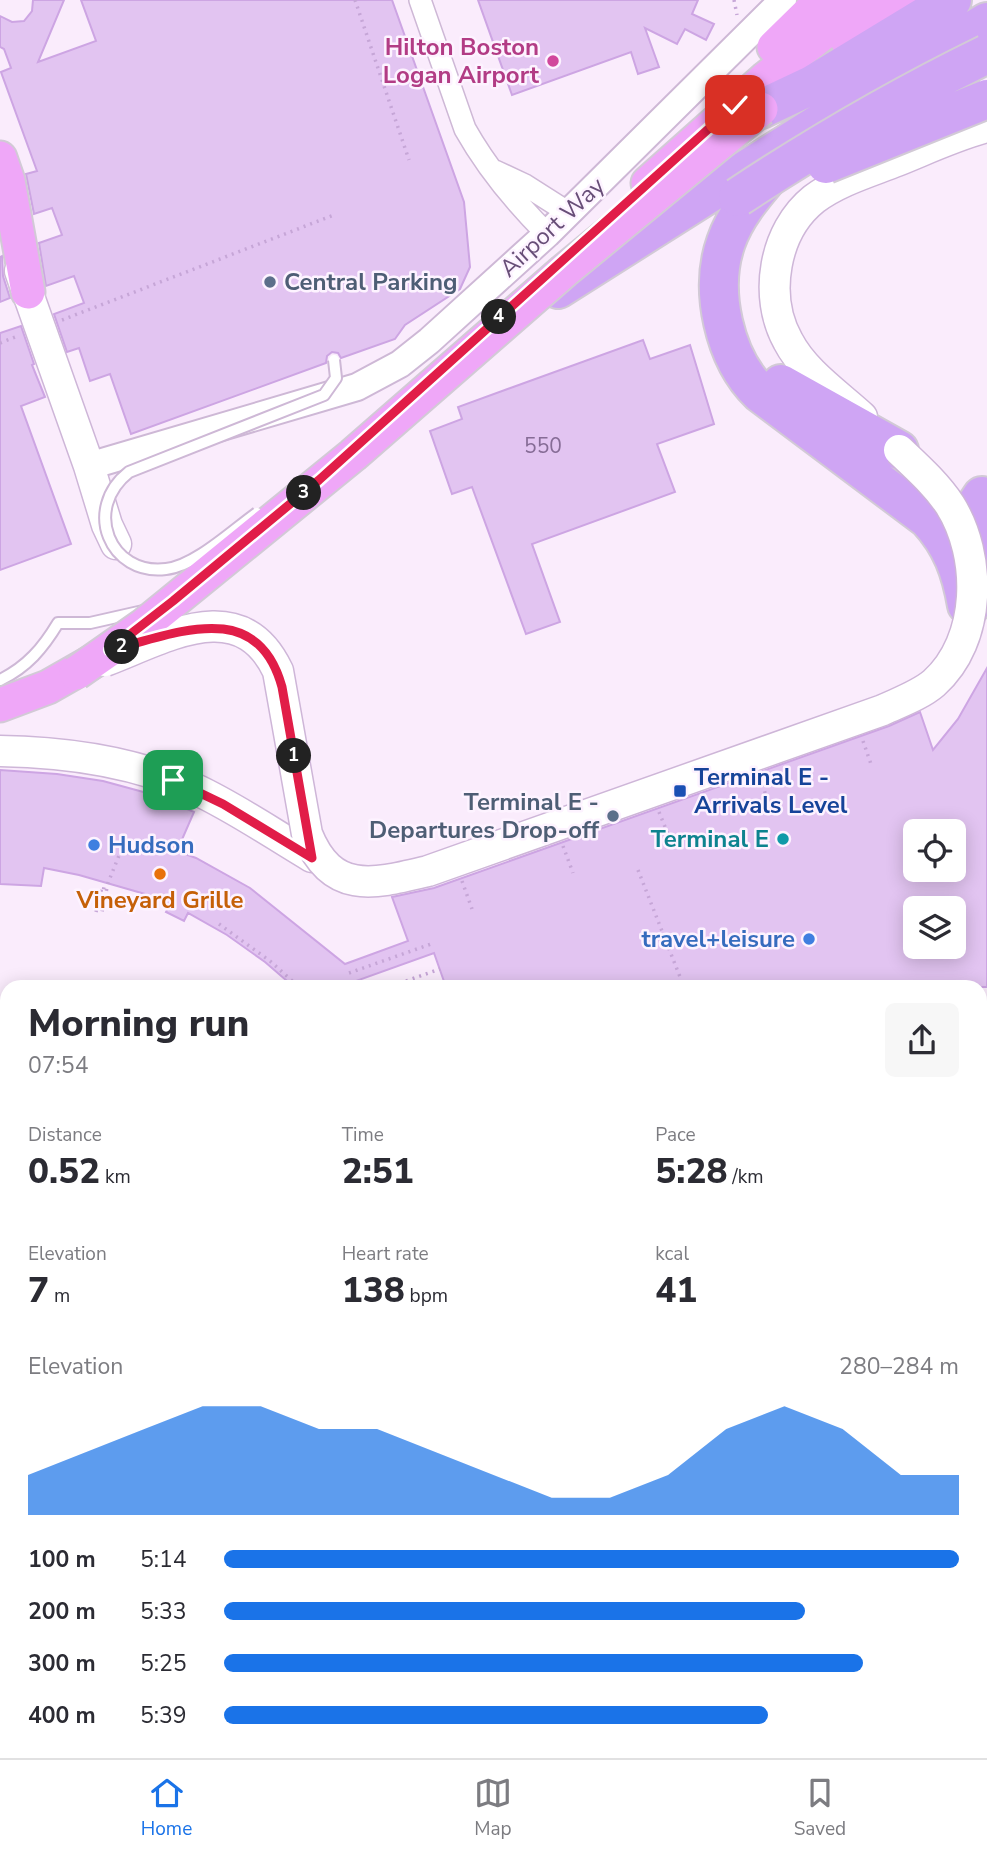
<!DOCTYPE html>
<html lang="en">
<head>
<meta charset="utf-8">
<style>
  body { margin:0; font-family:"Nunito Sans",sans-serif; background:#f7f7f7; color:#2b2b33; height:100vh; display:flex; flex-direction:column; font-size:26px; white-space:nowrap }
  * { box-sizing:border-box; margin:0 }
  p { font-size:23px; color:#7c7c81 }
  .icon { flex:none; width:38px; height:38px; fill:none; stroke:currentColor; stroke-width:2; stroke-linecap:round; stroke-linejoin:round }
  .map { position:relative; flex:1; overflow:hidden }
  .drawer { position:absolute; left:0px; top:980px; width:987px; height:779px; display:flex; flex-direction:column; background:#fff; border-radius:21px 21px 0 0; box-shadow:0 4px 18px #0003 }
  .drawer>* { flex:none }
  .fabs { position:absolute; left:903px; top:819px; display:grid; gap:14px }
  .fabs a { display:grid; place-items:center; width:63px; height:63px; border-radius:10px; background:#fff; box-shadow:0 4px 18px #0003; font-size:35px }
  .pin { position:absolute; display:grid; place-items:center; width:60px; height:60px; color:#fff; margin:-30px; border-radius:14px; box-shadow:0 4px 10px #0006 }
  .km { position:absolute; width:35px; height:35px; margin:-18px; border-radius:50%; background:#222; color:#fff; font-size:19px; line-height:35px; text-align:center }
  .round { display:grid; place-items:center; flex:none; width:74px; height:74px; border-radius:10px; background:#f7f7f7 }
  .headline { display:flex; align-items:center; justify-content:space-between; height:119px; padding:0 28px }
  h1 { font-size:38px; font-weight:800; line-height:52px }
  .figures { display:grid; grid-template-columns:repeat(3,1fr); gap:10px; height:119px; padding:7px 28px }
  .figures div { display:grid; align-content:center }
  .figures b { font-size:35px; font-weight:800 }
  .figures small { font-size:19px; font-weight:400 }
  .figures p { font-size:19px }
  .chart { height:196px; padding:14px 28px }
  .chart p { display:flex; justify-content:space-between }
  .chart svg { width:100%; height:126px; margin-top:7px; fill:#1a73e8; opacity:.7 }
  ul { padding:0 28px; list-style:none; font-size:23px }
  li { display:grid; grid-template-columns:112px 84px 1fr; align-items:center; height:52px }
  li i { height:18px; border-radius:9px; background:#1a73e8 }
  .tab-bar { display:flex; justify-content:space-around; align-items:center; height:98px; border-top:2px solid #e1e1e2; background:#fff; font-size:19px; color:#7c7c81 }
  .tab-bar a { display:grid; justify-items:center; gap:4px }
  .tab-bar .active { color:#1a73e8 }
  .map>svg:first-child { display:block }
  .green { fill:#eacace }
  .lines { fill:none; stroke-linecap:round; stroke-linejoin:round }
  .taxiway { stroke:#d2dade; stroke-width:47 }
  .building { fill:#e2c4f1; stroke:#cda5e3; stroke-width:2; fill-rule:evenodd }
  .service-casing { stroke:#ceb8d6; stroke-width:14 }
  .minor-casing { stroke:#ceb8d6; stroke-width:24 }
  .tertiary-casing { stroke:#ceb8d6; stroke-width:30 }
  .secondary-casing { stroke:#ceb6d8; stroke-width:33 }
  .primary-casing { stroke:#d2cad6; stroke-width:37 }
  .motorway-casing { stroke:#d2cad6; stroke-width:42 }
  .path { stroke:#c6a6d7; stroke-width:3.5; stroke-dasharray:2 5; stroke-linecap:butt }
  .service { stroke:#fff; stroke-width:10 }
  .minor { stroke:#fff; stroke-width:21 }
  .tertiary { stroke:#fff; stroke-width:26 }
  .secondary { stroke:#fff; stroke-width:30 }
  .primary { stroke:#efa7f8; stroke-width:33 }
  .motorway { stroke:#cfa5f4; stroke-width:38 }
  .service-bridge-casing { stroke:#ceb8d6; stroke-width:14; stroke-linecap:butt }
  .secondary-bridge-casing { stroke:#ceb6d8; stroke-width:33; stroke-linecap:butt }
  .primary-bridge-casing { stroke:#d2cad6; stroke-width:37; stroke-linecap:butt }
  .motorway-bridge-casing { stroke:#d2cad6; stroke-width:42; stroke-linecap:butt }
  .service-bridge { stroke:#fff; stroke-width:10 }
  .secondary-bridge { stroke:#fff; stroke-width:30 }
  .primary-bridge { stroke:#efa7f8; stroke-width:33 }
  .motorway-bridge { stroke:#cfa5f4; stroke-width:38 }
  .route-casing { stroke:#fff; stroke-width:14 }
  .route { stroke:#e11d48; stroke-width:9 }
  .hotel-dot { fill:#d1479c; stroke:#fdf3ff; stroke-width:2.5 }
  .service-dot { fill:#5c6f8a; stroke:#fdf3ff; stroke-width:2.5 }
  .transit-dot { fill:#1a4fb4; stroke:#fdf3ff; stroke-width:2.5 }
  .culture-dot { fill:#0f9aa8; stroke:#fdf3ff; stroke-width:2.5 }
  .shop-dot { fill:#3f7fe0; stroke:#fdf3ff; stroke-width:2.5 }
  .food-dot { fill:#e8710a; stroke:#fdf3ff; stroke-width:2.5 }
  .labels { text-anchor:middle; stroke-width:5; stroke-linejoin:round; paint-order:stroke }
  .number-label { font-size:21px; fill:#866c96 }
  .hotel-label { font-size:24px; font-weight:bold; fill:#b23c85; stroke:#fdf3ff; text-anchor:end }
  .street-label { font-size:24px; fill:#684e78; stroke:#fdf3ff }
  .service-label { font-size:24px; font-weight:bold; fill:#4e5e75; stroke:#fdf3ff; text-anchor:start }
  .transit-label { font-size:24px; font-weight:bold; fill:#164399; stroke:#fdf3ff; text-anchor:start }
  .culture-label { font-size:24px; font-weight:bold; fill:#0d838f; stroke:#fdf3ff; text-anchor:end }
  .shop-label { font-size:24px; font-weight:bold; fill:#366cbe; stroke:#fdf3ff; text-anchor:start }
  .food-label { font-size:24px; font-weight:bold; fill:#c56008; stroke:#fdf3ff }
</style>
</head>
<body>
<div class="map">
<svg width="987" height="1758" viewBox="0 0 987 1758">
  <rect width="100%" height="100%" fill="#faecfc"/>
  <path class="green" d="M 980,1648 L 987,1648 L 987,1711 L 980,1712 Z
    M 383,1752 L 568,1752 C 555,1758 411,1758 384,1758 Z"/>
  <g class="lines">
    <path class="taxiway" d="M 980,1481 L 987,1478
      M 0,1688 L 7,1686
      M 254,1752 L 258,1758
      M 704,1752 L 709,1758
      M 653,1758 L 656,1752"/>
  </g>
  <path class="building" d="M 33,0 L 64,0 L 38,62 L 96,41 L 81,0 L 392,0 L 464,202 L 470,267 L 460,289 L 405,325 L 395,339 L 341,358 L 338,353 L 332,352 L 327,356 L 326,363 L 131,434 L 110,374 L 90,381 L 79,348 L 67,352 L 54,314 L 84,303 L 74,276 L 46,286 L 39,243 L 62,235 L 52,208 L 34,214 L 26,174 L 37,171 L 1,72 L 11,68 L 4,49 L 0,47 L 0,16 L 12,22 L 24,21 L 32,11 Z
    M 478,0 L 698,0 L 692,14 L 714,24 L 706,40 L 685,29 L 677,44 L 645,28 L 659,67 L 638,74 L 631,52 L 512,95 Z
    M 2,256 L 3,276 L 10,298 L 0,302 L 0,257 Z
    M 21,326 L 34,364 L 32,365 L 45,397 L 21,406 L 71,544 L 0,570 L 0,333 Z
    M 643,340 L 650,359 L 690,345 L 714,424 L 657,444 L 675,492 L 532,544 L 560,622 L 526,634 L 472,487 L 452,494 L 430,431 L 462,419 L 458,407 Z
    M 987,668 L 987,987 L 446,987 L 434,953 L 353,982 L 355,987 L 294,987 L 265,962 L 227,935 L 188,913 L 184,921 L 166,912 L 170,904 L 145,894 L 79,875 L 44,868 L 41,886 L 0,884 L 0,770 L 57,774 L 103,781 L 158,796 L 194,812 L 177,851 L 196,858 L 250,888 L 345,964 L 408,941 L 392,897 L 434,888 L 889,726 L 920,712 L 933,750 L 958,719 ZM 915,831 L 954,831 L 954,870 L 915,870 ZM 915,908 L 954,908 L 954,947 L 915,947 Z"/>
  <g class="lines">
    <g class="service-casing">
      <path id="service" d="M 0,680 C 27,667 43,648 58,623 L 90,623 L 143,611
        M 982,1052 L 987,1067
        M 980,1356 L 987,1354
        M 0,1582 L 7,1581"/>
    </g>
    <g class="minor-casing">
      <path id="minor" d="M 420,0 L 465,129 C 487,168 515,202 547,234
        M 495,171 L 525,185 L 569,213"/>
    </g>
    <g class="tertiary-casing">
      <path id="tertiary" d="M 89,466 L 357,387 L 400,364 L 429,341 L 547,234 L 783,0"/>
    </g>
    <g class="secondary-casing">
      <path id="secondary" d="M 20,271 L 89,466 L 107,525 L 116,544
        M 862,417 C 837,394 804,372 788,341 C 763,296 774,231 814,199 C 838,181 869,172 897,161 C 927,149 956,135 987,127
        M 0,751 C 67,752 133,761 195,789 C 236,808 273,834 312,857"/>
    </g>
    <g class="primary-casing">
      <path id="primary" d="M 847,40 L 904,0
        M 774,47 L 822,0
        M 0,158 L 8,181 L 28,292
        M 648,183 L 765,79 L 865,0
        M 0,705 L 48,687 L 99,658"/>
    </g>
    <g class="motorway-casing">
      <path id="motorway" d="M 761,109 L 812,85 L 952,0
        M 770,175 C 753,195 735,216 726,242 C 709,290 724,358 760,393 L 928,519 C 952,545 961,571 967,605
        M 558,289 L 817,125 L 987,22
        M 781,384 L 899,450
        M 928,519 C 953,529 969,517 982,496
        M 972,604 L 987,538"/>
    </g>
    <path class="path" d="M 355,0 L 409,160
      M 734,0 L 737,15
      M 62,320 L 334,215
      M 0,343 L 18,336
      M 863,741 L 872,767
      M 760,778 L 769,804
      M 659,812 L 670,839
      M 563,846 L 573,873
      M 638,870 L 684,987
      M 462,881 L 472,909
      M 96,912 L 102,887 L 104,887 L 99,911 L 102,912 L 108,883 L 124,843
      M 219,924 L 270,961 L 299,987
      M 349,973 L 431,944
      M 406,981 L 440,969
      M 984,1002 L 987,1008"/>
    <use href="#service" class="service"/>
    <use href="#minor" class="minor"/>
    <use href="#tertiary" class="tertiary"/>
    <use href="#secondary" class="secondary"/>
    <use href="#primary" class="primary"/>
    <use href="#motorway" class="motorway"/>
    <g class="service-bridge-casing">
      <path id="service-bridge" d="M 257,513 C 233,530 195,566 166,569 C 110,576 82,509 129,472 L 324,395 L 336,378 L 334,360"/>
    </g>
    <g class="secondary-bridge-casing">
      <path id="secondary-bridge" d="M 105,661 C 164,639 240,591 278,671 L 307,834 C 332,896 374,884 428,871 L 883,710 C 900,702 920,695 934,683 C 982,640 982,556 950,505 C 936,484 917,467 899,450"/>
    </g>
    <g class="primary-bridge-casing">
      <path id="primary-bridge" d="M 76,673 L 143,626 L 353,455 L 564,271 L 761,109"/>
    </g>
    <g class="motorway-bridge-casing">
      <path id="motorway-bridge" d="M 826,164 L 987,99
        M 738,197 C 818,144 901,96 987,54"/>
    </g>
    <use href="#service-bridge" class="service-bridge"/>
    <use href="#secondary-bridge" class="secondary-bridge"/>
    <use href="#primary-bridge" class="primary-bridge"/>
    <use href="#motorway-bridge" class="motorway-bridge"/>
  </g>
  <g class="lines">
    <g class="route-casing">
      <path id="route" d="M 173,780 L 223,804 L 312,858 L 282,687 C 257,596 175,634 110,650 L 173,601 L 319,480 L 735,105"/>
    </g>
    <use href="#route" class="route"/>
  </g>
  <circle class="hotel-dot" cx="553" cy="61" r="7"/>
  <g class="service-dot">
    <circle cx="270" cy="282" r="7"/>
    <circle cx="613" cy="816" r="7"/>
  </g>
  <rect class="transit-dot" x="673" y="784" width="14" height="14" rx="3.5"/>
  <circle class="culture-dot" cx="783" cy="839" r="7"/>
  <g class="shop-dot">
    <circle cx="94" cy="845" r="7"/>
    <circle cx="809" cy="939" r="7"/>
  </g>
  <circle class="food-dot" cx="160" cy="874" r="7"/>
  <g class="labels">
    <g class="number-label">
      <text x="543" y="453">550</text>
    </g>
    <g class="hotel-label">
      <text x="539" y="55">Hilton Boston<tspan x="539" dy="28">Logan Airport</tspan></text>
    </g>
    <g class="street-label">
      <text transform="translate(552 227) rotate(-43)" y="8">Airport Way</text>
    </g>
    <g class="service-label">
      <text x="284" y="290">Central Parking</text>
      <text x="599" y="810" text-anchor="end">Terminal E -<tspan x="599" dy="28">Departures Drop-off</tspan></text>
    </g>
    <g class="transit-label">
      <text x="694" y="785">Terminal E -<tspan x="694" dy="28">Arrivals Level</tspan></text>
    </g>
    <g class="culture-label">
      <text x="769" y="847">Terminal E</text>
    </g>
    <g class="shop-label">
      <text x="108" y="853">Hudson</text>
      <text x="795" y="947" text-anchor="end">travel+leisure</text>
    </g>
    <g class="food-label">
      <text x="160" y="908">Vineyard Grille</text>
    </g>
  </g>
</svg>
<div class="fabs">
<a><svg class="icon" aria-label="locate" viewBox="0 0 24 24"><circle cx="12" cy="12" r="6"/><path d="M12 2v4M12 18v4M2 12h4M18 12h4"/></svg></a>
<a><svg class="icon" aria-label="layers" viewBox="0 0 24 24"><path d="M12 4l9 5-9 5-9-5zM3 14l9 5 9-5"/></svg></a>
</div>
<div class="pin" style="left:173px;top:780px;background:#1e9e55"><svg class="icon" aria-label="arrive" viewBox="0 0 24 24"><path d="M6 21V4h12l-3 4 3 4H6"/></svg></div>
<div class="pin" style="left:735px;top:105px;background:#d93025"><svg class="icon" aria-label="check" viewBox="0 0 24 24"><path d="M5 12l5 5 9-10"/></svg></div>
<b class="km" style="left:294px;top:756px">1</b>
<b class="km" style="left:122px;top:647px">2</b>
<b class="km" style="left:304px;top:493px">3</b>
<b class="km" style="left:499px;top:317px">4</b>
<section class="drawer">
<div class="headline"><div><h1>Morning run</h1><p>07:54</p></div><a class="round"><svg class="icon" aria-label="share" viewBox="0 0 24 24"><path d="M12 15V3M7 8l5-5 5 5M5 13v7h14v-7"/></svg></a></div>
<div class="figures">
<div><p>Distance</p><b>0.52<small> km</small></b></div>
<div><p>Time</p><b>2:51</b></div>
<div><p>Pace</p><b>5:28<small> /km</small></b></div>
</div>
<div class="figures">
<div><p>Elevation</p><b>7<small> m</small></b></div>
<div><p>Heart rate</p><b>138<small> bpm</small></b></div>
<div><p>kcal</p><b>41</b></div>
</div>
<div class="chart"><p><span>Elevation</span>280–284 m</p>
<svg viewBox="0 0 160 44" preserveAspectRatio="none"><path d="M0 44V30L10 22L20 14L30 6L40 6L50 14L60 14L70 22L80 30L90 38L100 38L110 30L120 14L130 6L140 14L150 30L160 30V44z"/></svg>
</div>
<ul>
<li><b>100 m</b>5:14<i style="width:100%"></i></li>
<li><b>200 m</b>5:33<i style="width:79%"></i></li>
<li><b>300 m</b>5:25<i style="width:87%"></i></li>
<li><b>400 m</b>5:39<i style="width:74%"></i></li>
</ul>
</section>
</div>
<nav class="tab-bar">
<a class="active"><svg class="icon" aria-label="home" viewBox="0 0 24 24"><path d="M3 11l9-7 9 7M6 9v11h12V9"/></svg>Home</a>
<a><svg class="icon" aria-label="map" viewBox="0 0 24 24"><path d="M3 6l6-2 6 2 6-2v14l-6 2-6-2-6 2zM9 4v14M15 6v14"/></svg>Map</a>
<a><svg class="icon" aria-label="saved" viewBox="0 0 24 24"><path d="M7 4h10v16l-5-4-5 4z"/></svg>Saved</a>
</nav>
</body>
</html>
